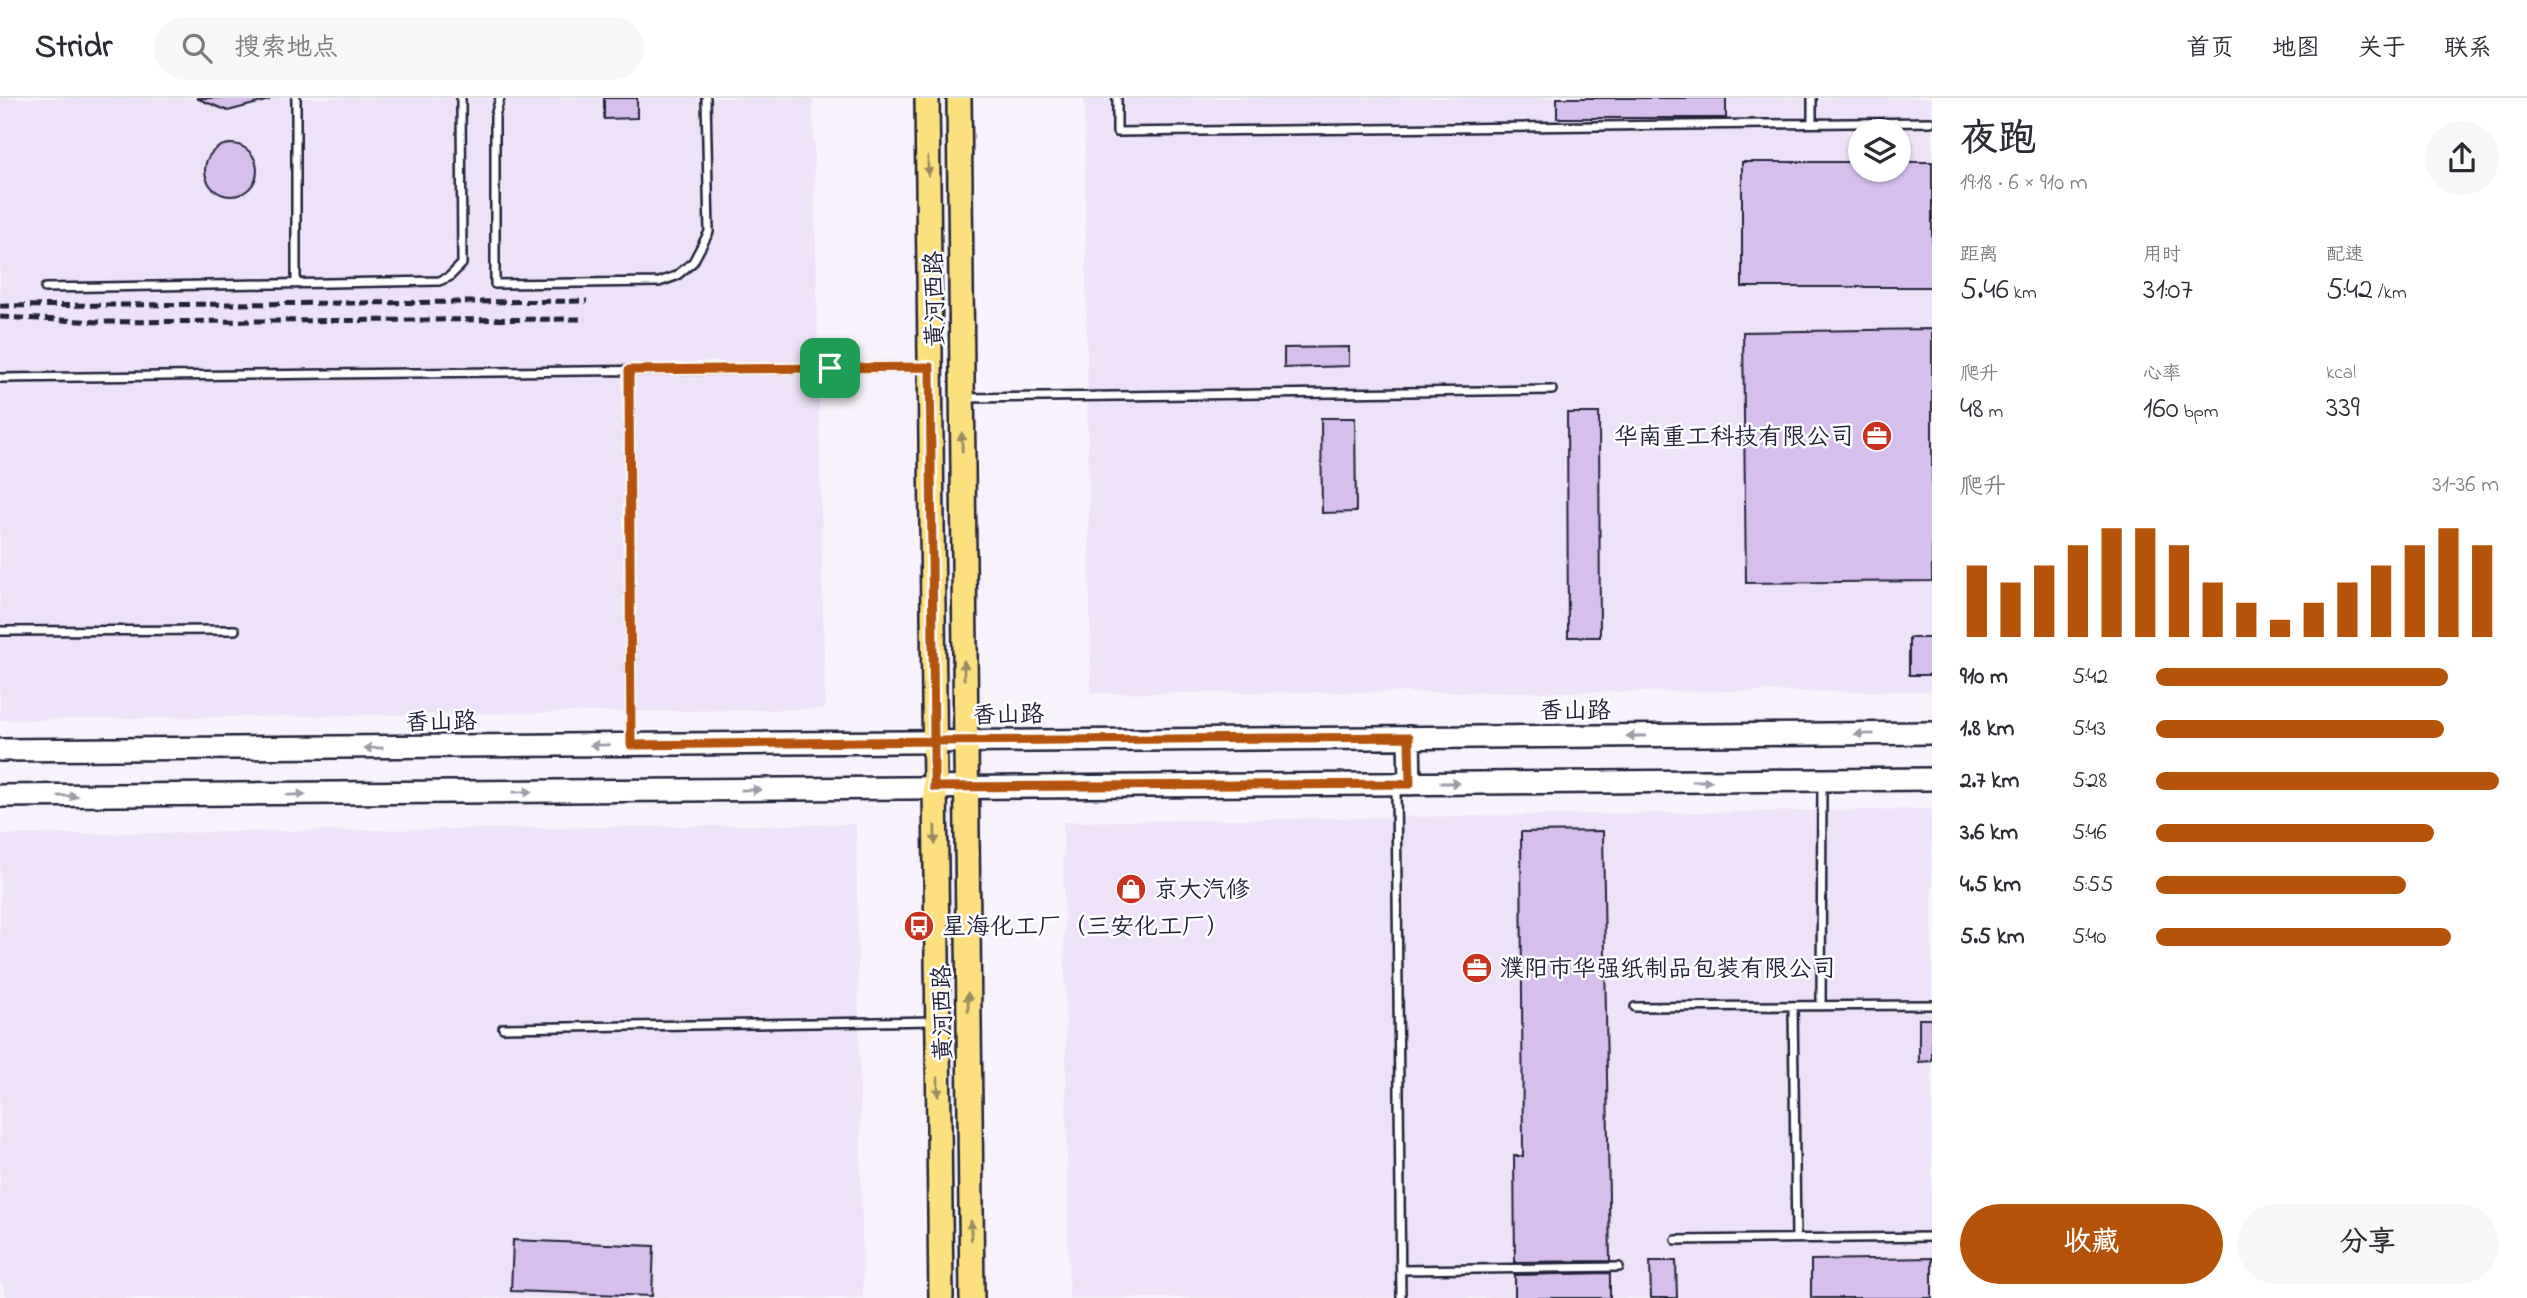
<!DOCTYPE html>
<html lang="zh">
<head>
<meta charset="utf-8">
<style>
  body { margin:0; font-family:"Indie Flower","LXGW WenKai TC",sans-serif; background:#f7f7f7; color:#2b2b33; height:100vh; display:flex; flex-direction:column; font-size:26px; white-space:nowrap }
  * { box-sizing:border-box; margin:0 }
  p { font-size:23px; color:#7c7c81 }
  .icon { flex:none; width:38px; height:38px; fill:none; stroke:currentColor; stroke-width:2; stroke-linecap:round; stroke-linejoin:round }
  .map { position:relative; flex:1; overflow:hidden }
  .panel { display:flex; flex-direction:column; background:#fff; width:595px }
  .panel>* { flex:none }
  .controls { position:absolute; left:1848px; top:21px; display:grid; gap:14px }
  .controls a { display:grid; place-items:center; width:63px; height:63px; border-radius:50%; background:#fff; box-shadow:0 2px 5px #0004; font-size:35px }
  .pin { position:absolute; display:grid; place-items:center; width:60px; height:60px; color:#fff; margin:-30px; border-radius:14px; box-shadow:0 4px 10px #0006 }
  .round { display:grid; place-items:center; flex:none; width:74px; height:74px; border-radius:37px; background:#f7f7f7 }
  .head { display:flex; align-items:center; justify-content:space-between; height:119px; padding:0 28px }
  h1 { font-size:38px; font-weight:600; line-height:52px }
  .figures { display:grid; grid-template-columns:repeat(3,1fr); gap:10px; height:119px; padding:7px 28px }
  .figures div { display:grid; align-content:center }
  .figures b { font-size:30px; font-weight:600 }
  .figures small { font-size:19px; font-weight:400 }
  .figures p { font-size:19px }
  .chart { height:196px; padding:14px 28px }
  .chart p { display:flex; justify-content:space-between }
  .chart svg { width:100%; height:126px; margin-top:7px; stroke:#b45309; stroke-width:6 }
  .primary-button { display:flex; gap:14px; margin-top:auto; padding:14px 28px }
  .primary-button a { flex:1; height:80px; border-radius:42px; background:#b45309; color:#fff; font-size:28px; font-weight:600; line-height:80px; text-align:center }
  .primary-button a+a { background:#f7f7f7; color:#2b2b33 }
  ul { padding:0 28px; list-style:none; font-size:23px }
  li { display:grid; grid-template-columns:112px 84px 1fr; align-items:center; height:52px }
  li i { height:18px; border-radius:9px; background:#b45309 }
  header { display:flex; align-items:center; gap:42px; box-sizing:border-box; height:98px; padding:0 35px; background:#fff; border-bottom:2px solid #e1e1e2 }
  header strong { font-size:33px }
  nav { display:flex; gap:38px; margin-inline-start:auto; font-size:24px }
  .search { width:490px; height:63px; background:#f7f7f7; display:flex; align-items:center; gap:18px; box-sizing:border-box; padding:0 24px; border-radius:38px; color:#7c7c81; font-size:26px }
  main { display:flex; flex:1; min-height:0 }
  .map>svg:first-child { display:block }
  .built { fill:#ede2f7; fill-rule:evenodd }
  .building { fill:#d6beed; stroke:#22223b; stroke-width:2 }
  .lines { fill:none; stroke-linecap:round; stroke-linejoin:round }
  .lane-casing { stroke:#22223b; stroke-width:12 }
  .secondary-casing { stroke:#22223b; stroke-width:26 }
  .primary-casing { stroke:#22223b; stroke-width:28 }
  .lane { stroke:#fff; stroke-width:7 }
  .secondary { stroke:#fff; stroke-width:21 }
  .primary { stroke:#fce080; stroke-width:23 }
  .rail { stroke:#22223b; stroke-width:5; stroke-dasharray:10 5; stroke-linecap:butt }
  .oneway { fill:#9a8a61 }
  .oneway2 { fill:#9c9ca7 }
  .route-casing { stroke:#fff; stroke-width:14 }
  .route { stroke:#b45309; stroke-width:9 }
  .labels { text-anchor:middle; stroke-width:5; stroke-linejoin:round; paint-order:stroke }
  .street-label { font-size:24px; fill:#22223b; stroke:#fff }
  .poi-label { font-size:24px; fill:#22223b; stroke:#fff; text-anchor:start }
</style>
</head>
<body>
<header>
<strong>Stridr</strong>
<div class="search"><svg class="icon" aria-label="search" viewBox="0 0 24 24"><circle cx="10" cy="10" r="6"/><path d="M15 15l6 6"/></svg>搜索地点</div>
<nav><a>首页</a><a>地图</a><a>关于</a><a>联系</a></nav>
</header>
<main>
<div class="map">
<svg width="1932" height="1200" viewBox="0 0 1932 1200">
  <rect width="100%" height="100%" fill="#f7f2fb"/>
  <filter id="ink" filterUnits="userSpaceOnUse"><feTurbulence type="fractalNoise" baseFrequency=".0143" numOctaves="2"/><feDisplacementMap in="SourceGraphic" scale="14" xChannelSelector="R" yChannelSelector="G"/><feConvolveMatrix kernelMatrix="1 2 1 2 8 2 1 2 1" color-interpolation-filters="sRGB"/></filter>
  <g filter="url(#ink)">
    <path class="built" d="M 0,0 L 813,0 L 825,611 L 0,622 Z
      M 1084,0 L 1932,0 L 1932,593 L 1091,595 ZM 1860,33 L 1899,33 L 1899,72 L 1860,72 Z
      M 1932,711 L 1932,1200 L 1069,1200 L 1063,724 Z
      M 856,726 L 863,1200 L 7,1200 L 0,1181 L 0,737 Z"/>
    <path class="building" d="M 196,0 L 268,0 L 269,2 L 228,13 Z
      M 604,0 L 637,0 L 637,20 L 604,21 Z
      M 1557,0 L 1726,0 L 1726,20 L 1557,20 Z
      M205 72a26 26 0 1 1 52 0a26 26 0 1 1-52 0Z
      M 1742,64 L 1860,64 L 1860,72 L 1899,72 L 1899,64 L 1932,64 L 1932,189 L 1742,189 Z
      M 1932,231 L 1932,483 L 1746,485 L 1743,234 Z
      M 1349,249 L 1349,268 L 1284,270 L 1284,250 Z
      M 1567,315 L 1599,315 L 1600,539 L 1568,539 Z
      M 1321,320 L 1355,320 L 1356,414 L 1322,415 Z
      M 1909,540 L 1932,540 L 1932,577 L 1909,577 Z
      M 1603,733 L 1610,1163 L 1515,1164 L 1514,1058 L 1523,1058 L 1521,734 Z
      M 1919,921 L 1932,921 L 1932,963 L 1919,964 Z
      M 513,1142 L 654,1148 L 652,1198 L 511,1193 Z
      M 1932,1160 L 1932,1200 L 1811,1200 L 1811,1162 Z
      M 1650,1163 L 1676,1163 L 1677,1200 L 1651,1200 Z
      M 1610,1175 L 1610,1200 L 1515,1200 L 1515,1177 Z"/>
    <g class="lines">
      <g class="lane-casing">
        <path id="lane" d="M 296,0 L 296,186
          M 500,0 L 495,18 L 495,186 L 659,184 L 676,178 L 693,164 L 709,134 L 706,0
          M 1117,0 L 1117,34 L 1931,24
          M 1812,25 L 1812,0
          M 45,190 L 439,183 L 449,179 L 462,166 L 461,0
          M 629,272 L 631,642
          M 0,280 L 927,269
          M 965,300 L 1552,292
          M 0,533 L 235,532
          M 1396,690 L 1401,1200
          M 1793,908 L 1796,1140
          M 1821,908 L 1822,684
          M 1635,909 L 1932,907
          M 503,930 L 936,923
          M 1676,1142 L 1932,1139
          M 1401,1172 L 1619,1169"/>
      </g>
      <g class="secondary-casing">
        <path id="secondary" d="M 1409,639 L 1410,686
          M 0,652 L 1932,635
          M 0,698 L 1932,681"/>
      </g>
      <g class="primary-casing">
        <path id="primary" d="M 927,0 L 941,1200
          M 959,0 L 972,1200"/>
      </g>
      <use href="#lane" class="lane"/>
      <use href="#secondary" class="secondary"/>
      <use href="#primary" class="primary"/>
      <path class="rail" d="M 0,208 L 587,203
        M 0,219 L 98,224 L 585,221"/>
    </g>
    <defs><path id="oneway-solid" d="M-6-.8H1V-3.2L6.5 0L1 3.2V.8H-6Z" transform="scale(1.75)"/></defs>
    <g class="oneway">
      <use href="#oneway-solid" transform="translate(928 68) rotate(89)"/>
      <use href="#oneway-solid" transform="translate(962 344) rotate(-91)"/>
      <use href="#oneway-solid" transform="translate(964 572) rotate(-91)"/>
      <use href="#oneway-solid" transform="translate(935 737) rotate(89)"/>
      <use href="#oneway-solid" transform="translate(968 904) rotate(-91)"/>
      <use href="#oneway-solid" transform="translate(938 989) rotate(89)"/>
      <use href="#oneway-solid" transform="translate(971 1132) rotate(-91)"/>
    </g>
    <g class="oneway2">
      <use href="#oneway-solid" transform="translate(1864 636) rotate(179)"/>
      <use href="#oneway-solid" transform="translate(1636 638) rotate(180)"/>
      <use href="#oneway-solid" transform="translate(600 647) rotate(179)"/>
      <use href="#oneway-solid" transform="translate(373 650) rotate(179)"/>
      <use href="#oneway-solid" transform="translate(1702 683)"/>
      <use href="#oneway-solid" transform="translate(1450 685)"/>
      <use href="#oneway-solid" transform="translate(751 692) rotate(-1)"/>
      <use href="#oneway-solid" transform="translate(523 694) rotate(-1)"/>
      <use href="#oneway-solid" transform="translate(296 697) rotate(-1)"/>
      <use href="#oneway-solid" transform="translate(68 698)"/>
    </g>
  </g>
  <g class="lines" filter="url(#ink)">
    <g class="route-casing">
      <path id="route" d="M 830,270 L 629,272 L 631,647 L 934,643 L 934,689 L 1410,686 L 1409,639 L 934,643 L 930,269 L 830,270"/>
    </g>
    <use href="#route" class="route"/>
  </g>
  <defs>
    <g id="office-disc" transform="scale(1.575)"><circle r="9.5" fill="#c8321e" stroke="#fff"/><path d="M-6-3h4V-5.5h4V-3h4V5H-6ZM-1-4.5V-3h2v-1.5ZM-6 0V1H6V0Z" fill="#fff"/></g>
    <g id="shop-disc" transform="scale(1.575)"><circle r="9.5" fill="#c8321e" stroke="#fff"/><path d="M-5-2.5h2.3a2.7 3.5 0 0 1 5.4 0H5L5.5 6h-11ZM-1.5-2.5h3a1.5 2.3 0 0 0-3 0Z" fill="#fff"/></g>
    <g id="bus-disc" transform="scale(1.575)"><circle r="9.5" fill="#c8321e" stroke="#fff"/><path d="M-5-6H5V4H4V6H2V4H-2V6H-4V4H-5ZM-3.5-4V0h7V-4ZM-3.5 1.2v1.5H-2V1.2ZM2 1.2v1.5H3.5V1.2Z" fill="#fff"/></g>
  </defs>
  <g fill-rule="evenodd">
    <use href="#office-disc" x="1877" y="338"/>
    <use href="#shop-disc" x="1131" y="791"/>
    <use href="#bus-disc" x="919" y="828"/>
    <use href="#office-disc" x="1477" y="870"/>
  </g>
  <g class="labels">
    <g class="street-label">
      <text transform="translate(934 201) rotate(-91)" y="8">黄河西路</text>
      <text x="1575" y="620">香山路</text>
      <text transform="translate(1008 616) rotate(-1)" y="8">香山路</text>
      <text transform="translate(441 623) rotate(-1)" y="8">香山路</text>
      <text transform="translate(942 915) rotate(-91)" y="8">黄河西路</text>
    </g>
    <g class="poi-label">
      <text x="1854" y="346" text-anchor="end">华南重工科技有限公司</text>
      <text x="1154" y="799">京大汽修</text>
      <text x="942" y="836">星海化工厂（三安化工厂）</text>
      <text x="1500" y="878">濮阳市华强纸制品包装有限公司</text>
    </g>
  </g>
</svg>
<div class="controls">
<a><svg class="icon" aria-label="layers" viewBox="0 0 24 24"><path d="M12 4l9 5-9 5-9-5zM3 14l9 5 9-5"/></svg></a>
</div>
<div class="pin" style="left:830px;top:270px;background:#1e9e55"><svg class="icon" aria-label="arrive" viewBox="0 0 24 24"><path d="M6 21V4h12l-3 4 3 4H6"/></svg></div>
</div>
<section class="panel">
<div class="head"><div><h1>夜跑</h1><p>19:18 · 6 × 910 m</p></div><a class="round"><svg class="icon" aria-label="share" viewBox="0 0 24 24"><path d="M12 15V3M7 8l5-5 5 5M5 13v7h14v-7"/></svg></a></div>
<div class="figures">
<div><p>距离</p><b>5.46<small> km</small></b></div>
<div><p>用时</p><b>31:07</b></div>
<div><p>配速</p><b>5:42<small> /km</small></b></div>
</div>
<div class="figures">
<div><p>爬升</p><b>48<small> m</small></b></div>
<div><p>心率</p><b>160<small> bpm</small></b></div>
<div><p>kcal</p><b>339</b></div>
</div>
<div class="chart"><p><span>爬升</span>31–36 m</p>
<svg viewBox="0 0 160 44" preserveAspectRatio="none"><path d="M5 44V19M15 44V25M25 44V19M35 44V12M45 44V6M55 44V6M65 44V12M75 44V25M85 44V32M95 44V38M105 44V32M115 44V25M125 44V19M135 44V12M145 44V6M155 44V12"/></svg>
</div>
<ul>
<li><b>910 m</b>5:42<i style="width:85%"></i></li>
<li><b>1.8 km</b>5:43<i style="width:84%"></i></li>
<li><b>2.7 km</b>5:28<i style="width:100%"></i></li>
<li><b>3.6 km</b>5:46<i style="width:81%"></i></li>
<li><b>4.5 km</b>5:55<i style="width:73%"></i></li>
<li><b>5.5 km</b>5:40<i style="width:86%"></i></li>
</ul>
<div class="primary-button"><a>收藏</a><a>分享</a></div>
</section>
</main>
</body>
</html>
